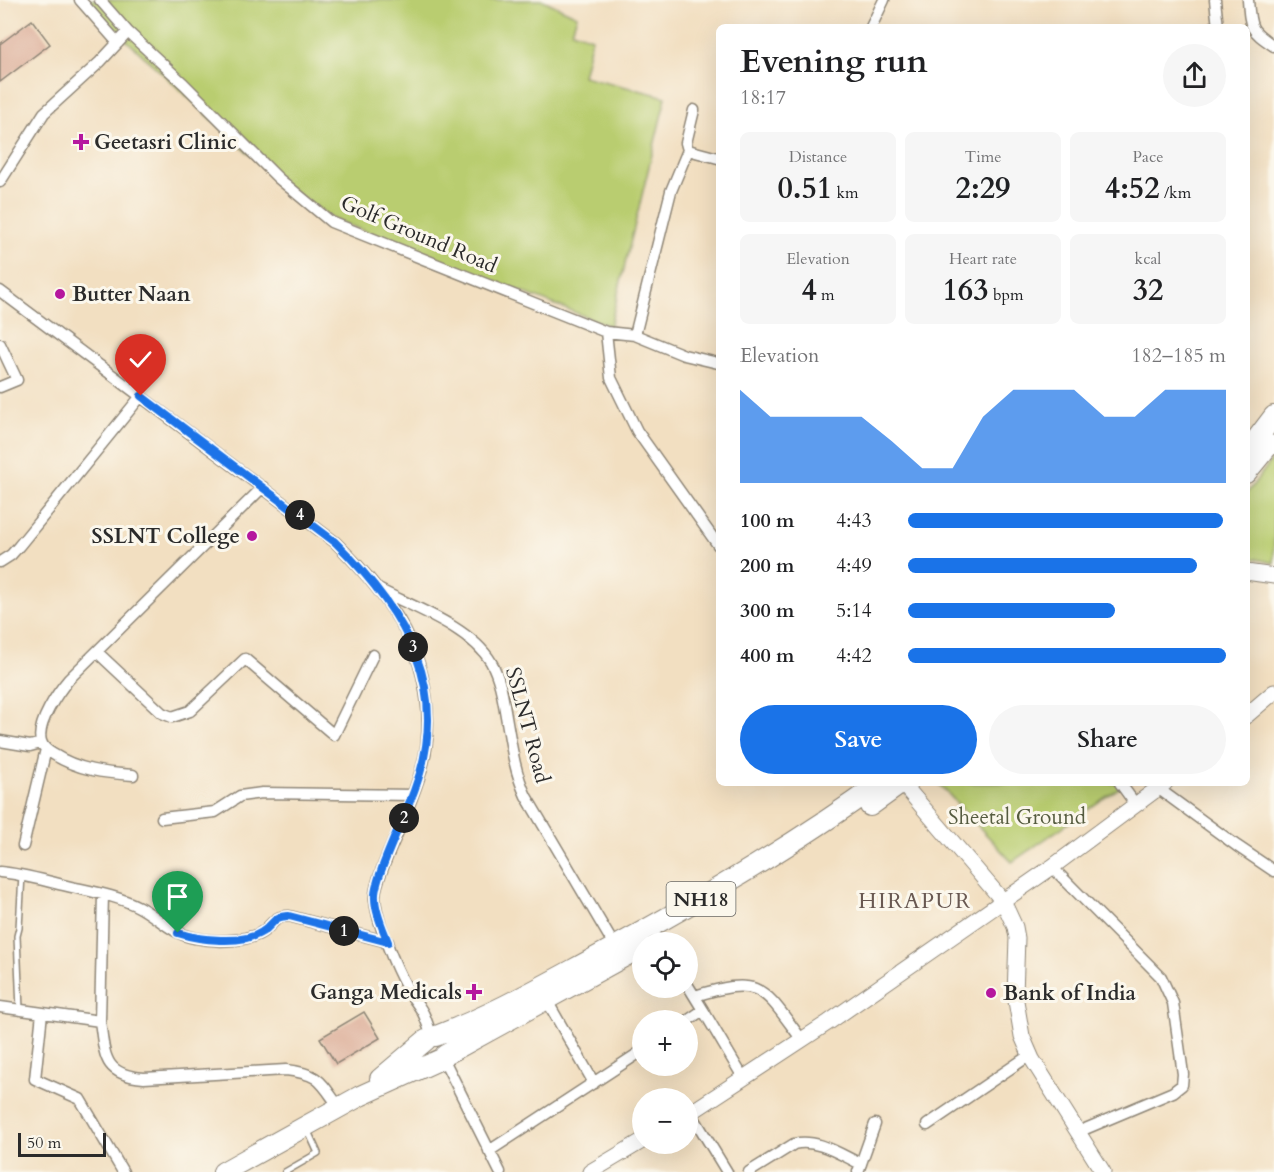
<!DOCTYPE html>
<html lang="en">
<head>
<meta charset="utf-8">
<style>
  body { margin:0; font-family:Cardo,serif; background:#f6f6f6; color:#202124; height:100vh; display:flex; flex-direction:column; font-size:22px; white-space:nowrap }
  * { box-sizing:border-box; margin:0 }
  p { font-size:20px; color:#757577 }
  .icon { flex:none; width:33px; height:33px; fill:none; stroke:currentColor; stroke-width:2; stroke-linecap:round; stroke-linejoin:round }
  .map { position:relative; flex:1; overflow:hidden }
  .details { position:absolute; left:716px; top:24px; width:534px; height:762px; display:flex; flex-direction:column; background:#fff; border-radius:9px; box-shadow:0 6px 24px #0002 }
  .details>* { flex:none }
  .fabs { position:absolute; left:632px; top:932px; display:grid; gap:12px }
  .fabs a { display:grid; place-items:center; width:66px; height:66px; border-radius:50%; background:#fff; box-shadow:0 6px 24px #0002; font-size:30px }
  .scale { position:absolute; left:18px; bottom:15px; width:88px; box-sizing:border-box; padding-left:6px; border:3px solid #2b2b2b; border-top:0; font-size:16px; line-height:21px; white-space:nowrap; color:#2b2b2b; -webkit-text-stroke:4px #fbf7ec; paint-order:stroke }
  .pin { position:absolute; display:grid; place-items:center; width:51px; height:51px; color:#fff; margin:-62px -26px; border-radius:50% 50% 50% 0; rotate:-45deg; box-shadow:0 0 6px #0007 }
  .pin .icon { rotate:45deg }
  .km { position:absolute; width:30px; height:30px; margin:-15px; border-radius:50%; background:#222; color:#fff; font-size:16px; line-height:30px; text-align:center }
  .round { display:grid; place-items:center; flex:none; width:63px; height:63px; border-radius:32px; background:#f6f6f6 }
  .overview { display:flex; align-items:center; justify-content:space-between; height:102px; padding:0 24px }
  h1 { font-size:33px; font-weight:800; line-height:45px }
  .metrics { display:grid; grid-template-columns:repeat(3,1fr); gap:9px; height:102px; padding:6px 24px }
  .metrics div { display:grid; align-content:center; border-radius:9px; background:#f6f6f6; text-align:center }
  .metrics b { font-size:30px; font-weight:800 }
  .metrics small { font-size:16px; font-weight:400 }
  .metrics p { font-size:16px }
  .chart { height:168px; padding:12px 24px }
  .chart p { display:flex; justify-content:space-between }
  .chart svg { width:100%; height:108px; margin-top:6px; fill:#1a73e8; opacity:.7 }
  .cta { display:flex; gap:12px; margin-top:auto; padding:12px 24px }
  .cta a { flex:1; height:69px; border-radius:36px; background:#1a73e8; color:#fff; font-size:24px; font-weight:800; line-height:69px; text-align:center }
  .cta a+a { background:#f6f6f6; color:#202124 }
  ul { padding:0 24px; list-style:none; font-size:20px }
  li { display:grid; grid-template-columns:96px 72px 1fr; align-items:center; height:45px }
  li i { height:15px; border-radius:8px; background:#1a73e8 }
  .map>svg:first-child { display:block }
  .green { fill:#b9cd70; stroke:#727c4e; stroke-width:1.5 }
  .building { fill:#ddaf9a }
  .lines { fill:none; stroke-linecap:round; stroke-linejoin:round }
  .lane-casing { stroke:#8e8576; stroke-width:8 }
  .street-casing { stroke:#8e8576; stroke-width:13 }
  .secondary-casing { stroke:#8e8576; stroke-width:17 }
  .highway-casing { stroke:#8e8576; stroke-width:22 }
  .lane { stroke:#fff; stroke-width:5 }
  .street { stroke:#fff; stroke-width:10 }
  .secondary { stroke:#fff; stroke-width:15 }
  .highway { stroke:#fff; stroke-width:20 }
  .route-casing { stroke:#fff; stroke-width:12 }
  .route { stroke:#1a73e8; stroke-width:8 }
  .poi-dot { fill:#b5179e; stroke:#fbf7ec; stroke-width:2 }
  .labels { text-anchor:middle; stroke-width:6; stroke-linejoin:round; paint-order:stroke }
  .shield { fill:#fbf7ec; stroke:#696865; stroke-width:1.5 }
  .shield-label { font-size:20px; font-weight:bold; fill:#2b2b2b }
  .poi-label { font-size:21px; font-weight:bold; fill:#2b2b2b; stroke:#fbf7ec; text-anchor:start }
  .street-label { font-size:21px; fill:#2b2b2b; stroke:#fbf7ec }
  .park-label { font-size:21px; fill:#565c40; stroke:#fbf7ec }
  .neighbourhood-label { font-size:22px; letter-spacing:1.5px; fill:#695952; stroke:#fbf7ec }
</style>
</head>
<body>
<div class="map">
<svg width="1274" height="1172" viewBox="0 0 1274 1172">
  <rect width="100%" height="100%" fill="#fbf7ec"/>
  <filter id="ink" filterUnits="userSpaceOnUse"><feTurbulence type="fractalNoise" baseFrequency=".0167" numOctaves="2"/><feDisplacementMap in="SourceGraphic" scale="12" xChannelSelector="R" yChannelSelector="G"/><feConvolveMatrix kernelMatrix="1 2 1 2 8 2 1 2 1" color-interpolation-filters="sRGB"/></filter>
  <filter id="wash" filterUnits="userSpaceOnUse"><feTurbulence type="fractalNoise" baseFrequency=".008" numOctaves="4" result="noise"/><feDisplacementMap in="SourceGraphic" scale="24" xChannelSelector="R" yChannelSelector="G"/><feGaussianBlur stdDeviation="1.35" result="paint"/><feColorMatrix in="noise" values="0 0 0 0 0 0 0 0 0 0 0 0 0 0 0 0 0 1.4 0 .05"/><feComposite in="paint" operator="in"/></filter>
  <g filter="url(#wash)">
    <rect width="100%" height="100%" fill="#f2dfc1"/>
    <path class="green" d="M 83,0 L 543,0 L 577,16 L 572,31 L 592,38 L 583,76 L 666,97 L 610,326 L 333,219 L 282,184 Z
      M 1274,457 L 1274,563 L 1247,557 L 1247,493 Z
      M 938,783 L 1126,783 L 1012,862 Z"/>
    <g id="blocks">
      <path class="building" d="M 32,20 L 50,44 L 0,82 L 0,44 Z
        M 364,1012 L 380,1038 L 336,1064 L 320,1038 Z"/>
    </g>
  </g>
  <g filter="url(#ink)">
    <use href="#blocks" fill-opacity="0" stroke="#8e8576" stroke-width="1.5"/>
    <g class="lines">
      <g class="lane-casing">
        <path id="lane" d="M 20,1010 L 17,936 L 19,928 L 22,875
          M 285,1172 L 318,1153 L 307,1129"/>
      </g>
      <g class="street-casing">
        <path id="street" d="M 80,0 L 118,43
          M 100,0 L 128,32 L 184,84 L 278,178 L 331,222 L 606,332 L 635,335 L 684,355 L 718,363
          M 1215,0 L 1218,27
          M 1248,0 C 1250,28 1250,30 1274,46
          M 871,27 L 884,0
          M 688,150 L 718,158
          M 0,182 L 44,113 L 100,62 L 128,32
          M 0,291 L 335,542 C 392,598 434,656 427,740 C 425,767 413,794 404,818 C 397,835 373,883 375,899 C 377,923 395,967 407,988 C 412,998 420,1006 424,1015 C 427,1022 429,1029 432,1036
          M 606,332 L 611,378 L 637,431 L 718,545
          M 635,335 L 671,191 L 688,150 L 686,143 L 694,110
          M 0,344 L 17,380 L 0,387
          M 0,562 L 11,555 L 19,546 L 141,396
          M 380,590 C 415,608 470,627 491,662 C 500,678 503,698 506,716 C 511,744 514,770 526,796 L 617,950
          M 97,652 L 162,713 L 172,717 L 190,711 L 245,659 L 334,735 L 373,655
          M 0,741 L 30,746 L 41,743
          M 133,775 C 104,773 78,770 53,754 C 48,751 43,748 41,741 C 36,724 58,692 69,679 L 263,487
          M 1120,783 L 1136,805
          M 1159,789 L 1237,846 L 1274,871
          M 162,818 L 215,812 L 240,796 L 262,793 L 413,795
          M 23,846 L 46,749
          M 1052,867 L 1161,977 L 1173,1003 L 1183,1074 L 1182,1085 L 1173,1092 L 1078,1132
          M 0,872 C 22,874 42,880 63,885 C 88,891 116,895 139,907 C 158,917 172,934 195,938 C 213,942 241,942 259,934 C 272,928 271,916 289,916 L 388,942
          M 658,938 L 660,942
          M 687,984 L 703,1010 L 687,1021
          M 695,996 C 762,975 763,988 802,1040
          M 546,999 L 594,1083
          M 0,1007 L 100,1021 C 105,1056 103,1075 144,1078 L 286,1070 C 320,1074 320,1081 339,1107
          M 703,1010 L 744,1079
          M 42,1013 L 35,1079 L 80,1099 L 123,1172
          M 100,1021 L 103,894
          M 443,1058 L 500,1172
          M 691,1113 L 727,1172
          M 927,1125 L 1030,1055
          M 489,1151 L 642,1051
          M 749,1172 L 794,1144 C 817,1138 841,1155 861,1164
          M 858,1172 L 875,1124"/>
      </g>
      <g class="secondary-casing">
        <path id="secondary" d="M 1246,572 L 1274,576
          M 1246,716 L 1274,692
          M 902,783 L 1003,901 L 1015,927 L 1017,938 L 1015,995 L 1022,1036 L 1032,1059 L 1103,1172
          M 687,1115 L 829,1022 L 1052,867 L 1165,783
          M 590,1172 L 642,1141"/>
      </g>
      <g class="highway-casing">
        <path id="highway" d="M 1246,453 L 1274,416
          M 1246,473 L 1269,445
          M 870,806 L 902,783
          M 436,1036 C 492,1015 544,985 596,957 C 694,904 790,848 880,783
          M 445,1055 L 642,947
          M 380,1079 L 426,1040
          M 223,1172 L 360,1096 L 439,1060"/>
      </g>
      <use href="#lane" class="lane"/>
      <use href="#street" class="street"/>
      <use href="#secondary" class="secondary"/>
      <use href="#highway" class="highway"/>
    </g>
  </g>
  <g class="lines" filter="url(#ink)">
    <g class="route-casing">
      <path id="route" d="M 141,396 L 335,542 C 406,612 453,690 414,791 C 406,813 373,880 375,898 C 375,912 383,929 388,942 L 289,916 C 272,916 274,925 262,932 C 242,945 199,940 178,933"/>
    </g>
    <use href="#route" class="route"/>
  </g>
  <g class="poi-dot">
    <path d="M78 133h6v6h6v6h-6v6h-6v-6h-6v-6h6z"/>
    <circle cx="60" cy="294" r="6"/>
    <circle cx="252" cy="536" r="6"/>
    <path d="M471 983h6v6h6v6h-6v6h-6v-6h-6v-6h6z"/>
    <circle cx="991" cy="993" r="6"/>
  </g>
  <g class="labels">
    <rect class="shield" x="666.5" y="882" width="69" height="34" rx="4.5"/>
    <g class="shield-label">
      <text x="701" y="906">NH18</text>
    </g>
    <g class="poi-label">
      <text x="94" y="149">Geetasri Clinic</text>
      <text x="72" y="301">Butter Naan</text>
      <text x="240" y="543" text-anchor="end">SSLNT College</text>
      <text x="462" y="999" text-anchor="end">Ganga Medicals</text>
      <text x="1003" y="1000">Bank of India</text>
    </g>
    <g class="street-label">
      <text transform="translate(419 234) rotate(23)" y="7">Golf Ground Road</text>
      <text transform="translate(528 725) rotate(75)" y="7">SSLNT Road</text>
    </g>
    <g class="park-label">
      <text x="1017" y="824">Sheetal Ground</text>
    </g>
    <g class="neighbourhood-label">
      <text x="915" y="908">HIRAPUR</text>
    </g>
  </g>
</svg>
<div class="fabs">
<a><svg class="icon" aria-label="locate" viewBox="0 0 24 24"><circle cx="12" cy="12" r="6"/><path d="M12 2v4M12 18v4M2 12h4M18 12h4"/></svg></a>
<a>+</a>
<a>−</a>
</div>
<div class="scale">50 m</div>
<div class="pin" style="left:178px;top:933px;background:#1e9e55"><svg class="icon" aria-label="arrive" viewBox="0 0 24 24"><path d="M6 21V4h12l-3 4 3 4H6"/></svg></div>
<div class="pin" style="left:141px;top:396px;background:#d93025"><svg class="icon" aria-label="check" viewBox="0 0 24 24"><path d="M5 12l5 5 9-10"/></svg></div>
<b class="km" style="left:344px;top:931px">1</b>
<b class="km" style="left:404px;top:818px">2</b>
<b class="km" style="left:413px;top:647px">3</b>
<b class="km" style="left:300px;top:515px">4</b>
<section class="details">
<div class="overview"><div><h1>Evening run</h1><p>18:17</p></div><a class="round"><svg class="icon" aria-label="share" viewBox="0 0 24 24"><path d="M12 15V3M7 8l5-5 5 5M5 13v7h14v-7"/></svg></a></div>
<div class="metrics">
<div><p>Distance</p><b>0.51<small> km</small></b></div>
<div><p>Time</p><b>2:29</b></div>
<div><p>Pace</p><b>4:52<small> /km</small></b></div>
</div>
<div class="metrics">
<div><p>Elevation</p><b>4<small> m</small></b></div>
<div><p>Heart rate</p><b>163<small> bpm</small></b></div>
<div><p>kcal</p><b>32</b></div>
</div>
<div class="chart"><p><span>Elevation</span>182–185 m</p>
<svg viewBox="0 0 160 44" preserveAspectRatio="none"><path d="M0 44V6L10 17L20 17L30 17L40 17L50 27L60 38L70 38L80 17L90 6L100 6L110 6L120 17L130 17L140 6L150 6L160 6V44z"/></svg>
</div>
<ul>
<li><b>100 m</b>4:43<i style="width:99%"></i></li>
<li><b>200 m</b>4:49<i style="width:91%"></i></li>
<li><b>300 m</b>5:14<i style="width:65%"></i></li>
<li><b>400 m</b>4:42<i style="width:100%"></i></li>
</ul>
<div class="cta"><a>Save</a><a>Share</a></div>
</section>
</div>
</body>
</html>
